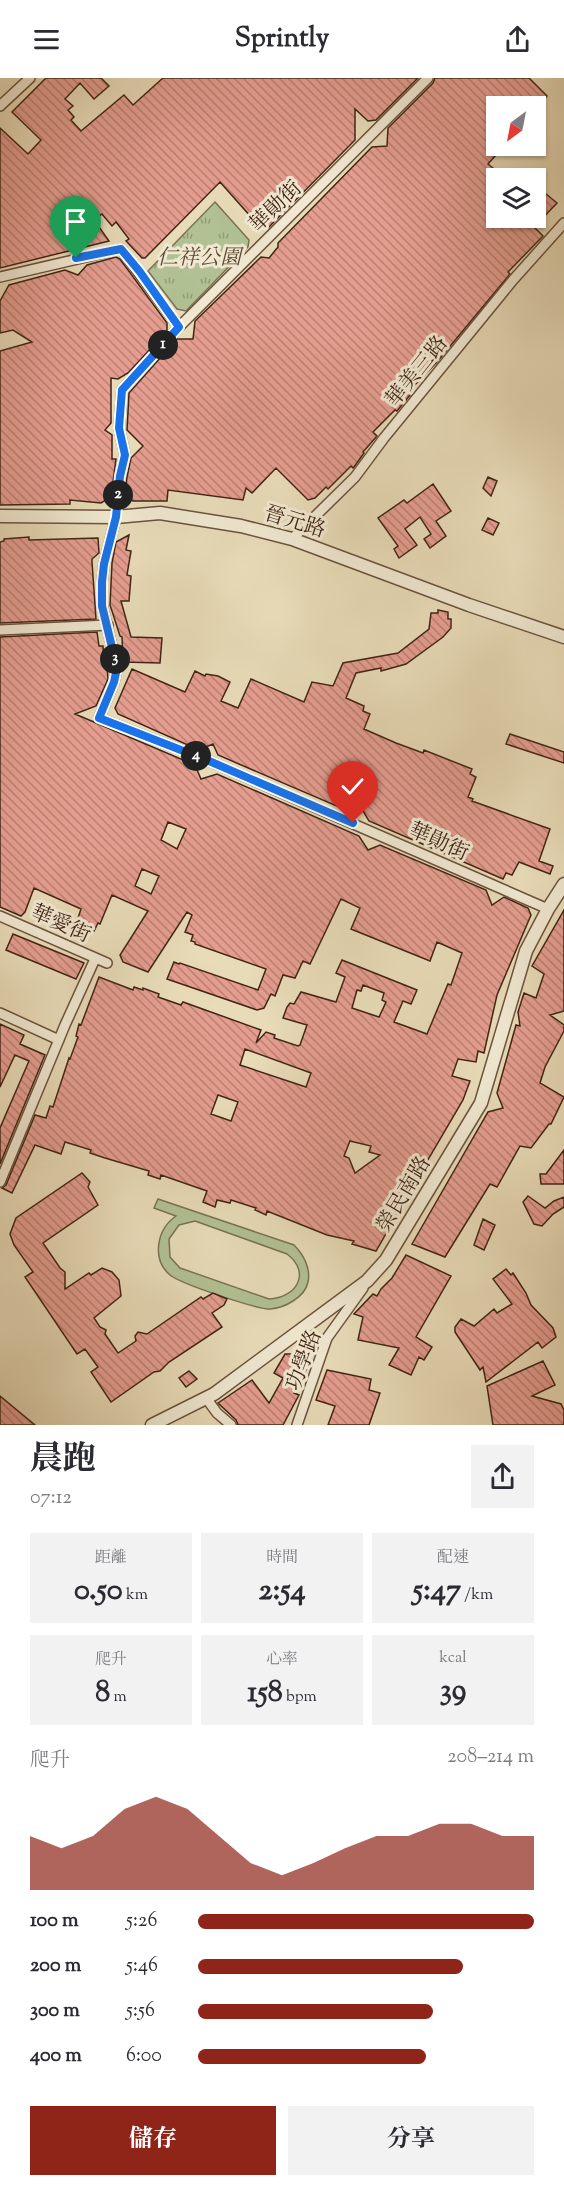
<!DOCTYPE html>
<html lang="zh-TW">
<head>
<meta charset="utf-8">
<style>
  body { margin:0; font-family:"Sorts Mill Goudy","Noto Serif TC",serif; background:#f2f2f3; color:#2b2b33; height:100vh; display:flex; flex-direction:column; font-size:22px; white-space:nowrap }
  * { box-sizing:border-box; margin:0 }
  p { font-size:20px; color:#7c7c81 }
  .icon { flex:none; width:33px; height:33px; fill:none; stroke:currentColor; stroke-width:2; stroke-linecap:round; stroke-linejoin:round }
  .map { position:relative; height:1347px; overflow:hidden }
  .details { display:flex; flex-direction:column; background:#fff; flex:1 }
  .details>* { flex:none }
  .needle { width:39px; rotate:212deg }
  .tools { position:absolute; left:486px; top:18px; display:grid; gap:12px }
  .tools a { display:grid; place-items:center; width:60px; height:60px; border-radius:0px; background:#fff; box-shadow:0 2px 4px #0004; font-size:30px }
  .pin { position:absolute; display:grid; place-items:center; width:51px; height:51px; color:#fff; margin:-62px -26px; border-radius:50% 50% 50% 0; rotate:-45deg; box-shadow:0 0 6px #0007 }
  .pin .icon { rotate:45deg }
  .km { position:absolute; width:30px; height:30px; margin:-15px; border-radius:50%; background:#222; color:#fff; font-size:16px; line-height:30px; text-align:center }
  .round { display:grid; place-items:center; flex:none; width:63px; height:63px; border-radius:0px; background:#f2f2f3 }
  .overview { display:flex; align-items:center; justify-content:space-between; height:102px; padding:0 30px }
  h1 { font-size:33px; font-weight:700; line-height:45px }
  .figures { display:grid; grid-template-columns:repeat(3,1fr); gap:9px; height:102px; padding:6px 30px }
  .figures div { display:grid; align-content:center; border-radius:0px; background:#f2f2f3; text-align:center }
  .figures b { font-size:30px; font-weight:700 }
  .figures small { font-size:16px; font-weight:400 }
  .figures p { font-size:16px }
  .chart { height:168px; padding:12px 30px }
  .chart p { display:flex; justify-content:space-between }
  .chart svg { width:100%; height:108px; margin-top:6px; fill:#8f2418; opacity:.7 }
  .button { display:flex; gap:12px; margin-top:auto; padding:12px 30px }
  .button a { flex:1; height:69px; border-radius:0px; background:#8f2418; color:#fff; font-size:24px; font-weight:700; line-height:69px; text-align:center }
  .button a+a { background:#f2f2f3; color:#2b2b33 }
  ul { padding:0 30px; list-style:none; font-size:20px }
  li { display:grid; grid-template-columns:96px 72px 1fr; align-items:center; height:45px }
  li i { height:15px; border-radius:8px; background:#8f2418 }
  header { display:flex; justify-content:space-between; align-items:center; height:78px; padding:0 30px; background:#fff; font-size:27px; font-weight:700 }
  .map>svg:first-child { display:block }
  .park { fill:url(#park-tufts); stroke:#7a7254; stroke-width:1.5 }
  .pitch { fill:#b1c193; stroke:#7a7254; stroke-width:1.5; fill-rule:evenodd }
  .building { fill:url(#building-back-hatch); stroke:#422414; stroke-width:1.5; fill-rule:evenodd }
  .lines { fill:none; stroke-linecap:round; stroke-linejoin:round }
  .minor-casing { stroke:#6c523d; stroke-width:12 }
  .tertiary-casing { stroke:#6c523d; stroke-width:15 }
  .minor { stroke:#f0e8d1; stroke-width:9 }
  .tertiary { stroke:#f0e8d1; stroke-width:12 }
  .route-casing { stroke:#fff; stroke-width:12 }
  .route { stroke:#1a73e8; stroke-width:8 }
  .labels { text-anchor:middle; stroke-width:6; stroke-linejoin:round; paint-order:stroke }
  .street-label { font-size:21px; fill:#422414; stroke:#f0e8d1 }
  .park-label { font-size:21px; font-style:italic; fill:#5e4b34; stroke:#f0e8d1 }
</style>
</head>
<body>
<header><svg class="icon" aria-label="menu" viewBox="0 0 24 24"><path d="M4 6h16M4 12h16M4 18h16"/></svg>Sprintly<svg class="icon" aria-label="share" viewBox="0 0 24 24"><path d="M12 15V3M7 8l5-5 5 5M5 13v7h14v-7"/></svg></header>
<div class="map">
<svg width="564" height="1347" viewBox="0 0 564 1347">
  <defs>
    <pattern id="park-tufts" width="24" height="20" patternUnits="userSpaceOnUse" patternTransform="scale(1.5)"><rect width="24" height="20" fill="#b1c193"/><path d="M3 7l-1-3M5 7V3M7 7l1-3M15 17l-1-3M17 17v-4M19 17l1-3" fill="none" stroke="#929d77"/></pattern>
    <pattern id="building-back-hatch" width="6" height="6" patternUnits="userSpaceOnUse" patternTransform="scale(1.5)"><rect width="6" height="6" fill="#e59d90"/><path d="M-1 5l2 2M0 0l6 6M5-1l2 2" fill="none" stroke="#bb8074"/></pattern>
  </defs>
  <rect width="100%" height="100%" fill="#e8dbb8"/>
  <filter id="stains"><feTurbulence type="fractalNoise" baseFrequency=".00333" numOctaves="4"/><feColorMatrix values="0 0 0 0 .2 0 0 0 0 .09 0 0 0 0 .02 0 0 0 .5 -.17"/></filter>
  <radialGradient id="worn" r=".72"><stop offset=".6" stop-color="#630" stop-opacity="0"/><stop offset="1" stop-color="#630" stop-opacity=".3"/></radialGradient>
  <path class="park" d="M 215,124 L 249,162 L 248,169 L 186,233 L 177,231 L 148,193 Z"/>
  <path class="pitch" d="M 158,1121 L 294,1167 C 303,1176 311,1190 308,1204 C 305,1219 285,1230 270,1231 C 256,1231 181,1206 170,1197 C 151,1181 157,1151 176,1138 L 154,1130 ZM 195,1143 L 287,1176 C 312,1195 296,1220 269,1221 L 180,1190 L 170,1179 L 169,1161 L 179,1147 Z"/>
  <path class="building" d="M 46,0 L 101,0 L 109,8 L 94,21 L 80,5 L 65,21 L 73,28 L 68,32 L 74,39 L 71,42 L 81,53 L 124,17 L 133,27 L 163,0 L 418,0 L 376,42 L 368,43 L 355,31 L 355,62 L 268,150 L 260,149 L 220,104 L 145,180 L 142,180 L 126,163 L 129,161 L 116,144 L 112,148 L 102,136 L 94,142 L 109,163 L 0,190 L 0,50 L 28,76 L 41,62 L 12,34 Z
    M 435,0 L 529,0 L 547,18 L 538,28 L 496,28 L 496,68 L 504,68 L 488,86 L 505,100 L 496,100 L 496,140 L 536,140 L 536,116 L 540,111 L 557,125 L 534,149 L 543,158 L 508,194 L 510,196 L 437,284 L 408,314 L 410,317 L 397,333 L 395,332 L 373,354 L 377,358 L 363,374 L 364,375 L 354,389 L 353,390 L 351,388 L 328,411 L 326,409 L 315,420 L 308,422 L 276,390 L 252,415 L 246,410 L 243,422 L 168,412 L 167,423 L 133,423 L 125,417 L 127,399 L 131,380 L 143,368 L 127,352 L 129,315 L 177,261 L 193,261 L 195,243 L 261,179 L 269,180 L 278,169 L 278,165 L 372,69 L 387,68 L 388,50 L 433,5 Z
    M 116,179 L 120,181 L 167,245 L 167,253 L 128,295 L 118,301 L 111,300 L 111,345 L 105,352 L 112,357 L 112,381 L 116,381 L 111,419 L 101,425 L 70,422 L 70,426 L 0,427 L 0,273 L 32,264 L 13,252 L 0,255 L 0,223 L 9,207 L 65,192 L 78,197 L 87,187 Z
    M 488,399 L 497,403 L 491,418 L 483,410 Z
    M 433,406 L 451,433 L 436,443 L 446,458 L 430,470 L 424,461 L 431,456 L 420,439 L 405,451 L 417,467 L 399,480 L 394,471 L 398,468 L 378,440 L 404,422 L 407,425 Z
    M 488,440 L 499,445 L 493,457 L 482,452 Z
    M 129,457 L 126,472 L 131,473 L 127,497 L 131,498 L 129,523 L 121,523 L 131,559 L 162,560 L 160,585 L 123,584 L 122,559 L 120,558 L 110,527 L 112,485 L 116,464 Z
    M 29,459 L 29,462 L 98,460 L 99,475 L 92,481 L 92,484 L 96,541 L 0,545 L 0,464 L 4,463 L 4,461 Z
    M 438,532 L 448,534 L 448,541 L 451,541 L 451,550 L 443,559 L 406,586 L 381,593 L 381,590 L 356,595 L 346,620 L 364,628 L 363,633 L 370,636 L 364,651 L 396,665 L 423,675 L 424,672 L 472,691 L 470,696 L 476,699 L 468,719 L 473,721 L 472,723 L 550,751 L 539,783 L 553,788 L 550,796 L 519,784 L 512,797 L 506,795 L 503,801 L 369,743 L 360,728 L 346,732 L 218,677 L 213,666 L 199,672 L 118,636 L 115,630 L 132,591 L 185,614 L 195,593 L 205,598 L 206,596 L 218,598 L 230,604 L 221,623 L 238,630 L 251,601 L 304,624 L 312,604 L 333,608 L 343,585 L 398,575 L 429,551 L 431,535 L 438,535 Z
    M 97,554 L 99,568 L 103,568 L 104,587 L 107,588 L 108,601 L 96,628 L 75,636 L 195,687 L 201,701 L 217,696 L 359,758 L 368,772 L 380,767 L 486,812 L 492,827 L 504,819 L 528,830 L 531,837 L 497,917 L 484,975 L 478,973 L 476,984 L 458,981 L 452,998 L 470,1003 L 463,1022 L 425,1087 L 410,1092 L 414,1107 L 376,1173 L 352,1166 L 354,1163 L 327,1157 L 267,1133 L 266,1137 L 255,1132 L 256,1130 L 231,1122 L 230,1125 L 217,1122 L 215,1129 L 203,1124 L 207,1113 L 161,1097 L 160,1101 L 148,1097 L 149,1093 L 105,1080 L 90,1075 L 91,1072 L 65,1064 L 61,1076 L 35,1067 L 12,1115 L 2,1110 L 6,1107 L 35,1037 L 46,1040 L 50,1028 L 53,1029 L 69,980 L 70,981 L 78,959 L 76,958 L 79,946 L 81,947 L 99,899 L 133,912 L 134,909 L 143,912 L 143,910 L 159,916 L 158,919 L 181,927 L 183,924 L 261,952 L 256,965 L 266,954 L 275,957 L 274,960 L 298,968 L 300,967 L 307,947 L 283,940 L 287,929 L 290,925 L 294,926 L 301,914 L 336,924 L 345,899 L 336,895 L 342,882 L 417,912 L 411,926 L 403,923 L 394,944 L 427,956 L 448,906 L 451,907 L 462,875 L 437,864 L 430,883 L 351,851 L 360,830 L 341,821 L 310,886 L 303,883 L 295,900 L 283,897 L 275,918 L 271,916 L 264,930 L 257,932 L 167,901 L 174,884 L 179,886 L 180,885 L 258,912 L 266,891 L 195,866 L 195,864 L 191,863 L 193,857 L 185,854 L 192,837 L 187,834 L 148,894 L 123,884 L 120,877 L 148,833 L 112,817 L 100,846 L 98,845 L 94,853 L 76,846 L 81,831 L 34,810 L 25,834 L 21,838 L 0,829 L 0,559 ZM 168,744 L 186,751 L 177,771 L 161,762 ZM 142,791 L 159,798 L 151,816 L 135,808 ZM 363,907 L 384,915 L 382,922 L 386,924 L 379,939 L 352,930 L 357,912 L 361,913 ZM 245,971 L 311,995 L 306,1009 L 240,987 ZM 218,1017 L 238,1024 L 231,1043 L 211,1036 ZM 350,1063 L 371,1068 L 369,1074 L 380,1077 L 355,1095 L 349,1080 L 344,1078 Z
    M 510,656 L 564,674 L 564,685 L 506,666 Z
    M 564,832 L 564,933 L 550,937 L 564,947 L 564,953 L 545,989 L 540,1005 L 564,1019 L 551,1046 L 549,1046 L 531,1070 L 520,1068 L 497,1109 L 490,1106 L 445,1179 L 412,1166 L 488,1034 L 503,1030 L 497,1015 L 516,947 L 520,948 L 518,934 L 524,915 L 536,920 L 544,896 L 532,888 Z
    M 13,856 L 84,885 L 76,901 L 6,872 Z
    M 0,946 L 24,957 L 20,966 L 45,977 L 0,1086 L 0,1050 L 29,983 L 15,977 L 0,1009 Z
    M 564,1072 L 564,1106 L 541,1106 L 540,1096 L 546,1096 Z
    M 82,1095 L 90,1104 L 88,1109 L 98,1127 L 43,1165 L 60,1190 L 65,1194 L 65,1211 L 89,1195 L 91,1197 L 102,1190 L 112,1194 L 119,1202 L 121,1218 L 94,1240 L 100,1249 L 106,1252 L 105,1256 L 118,1275 L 136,1263 L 135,1258 L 138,1254 L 147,1256 L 201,1219 L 203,1221 L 213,1215 L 227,1221 L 224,1227 L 212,1235 L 222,1249 L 169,1284 L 160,1293 L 154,1294 L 111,1324 L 91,1294 L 98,1289 L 85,1271 L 77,1276 L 25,1199 L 33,1194 L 14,1167 L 10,1156 L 16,1140 Z
    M 528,1118 L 545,1130 L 554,1123 L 564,1119 L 564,1129 L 553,1136 L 542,1148 L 534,1146 L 523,1124 Z
    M 483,1141 L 495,1147 L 484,1172 L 474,1167 Z
    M 406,1177 L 451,1198 L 416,1259 L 432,1269 L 424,1282 L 419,1279 L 411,1297 L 389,1287 L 399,1270 L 358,1262 L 363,1239 L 354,1236 L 373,1216 L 377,1218 L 381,1211 L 392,1200 Z
    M 506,1191 L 511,1197 L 513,1195 L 526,1215 L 531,1227 L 553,1250 L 556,1259 L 542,1270 L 538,1264 L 486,1304 L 483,1289 L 480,1292 L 455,1254 L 455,1249 L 461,1241 L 474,1248 L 494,1231 L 497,1235 L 512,1226 L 493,1201 Z
    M 285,1276 L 291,1276 L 304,1283 L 308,1288 L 294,1315 L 299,1317 L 283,1347 L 238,1347 L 236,1342 L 218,1325 L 252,1302 L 269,1325 L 283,1300 L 274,1295 Z
    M 543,1283 L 555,1307 L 532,1318 L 561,1326 L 564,1332 L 564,1347 L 493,1347 L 487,1308 Z
    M 327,1292 L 371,1301 L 369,1312 L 380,1315 L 369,1347 L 328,1347 L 335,1328 L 316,1322 Z
    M 189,1293 L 197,1301 L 186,1309 L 179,1300 Z
    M 0,1318 L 35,1347 L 0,1347 Z"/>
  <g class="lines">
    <g class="minor-casing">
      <path id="minor" d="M 428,0 L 179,249 L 122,312 L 119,350 L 125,377 L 120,398 L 116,439 L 104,486 L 102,504 L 102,527 L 117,590 L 114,604 L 99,640 L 209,683 L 548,831
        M 0,28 L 30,0
        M 0,199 L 121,171 L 179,249
        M 292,461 L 355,399 L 384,360 L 513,202 L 564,145
        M 0,552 L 108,547
        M 0,838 L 107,885
        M 0,935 L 59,962
        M 0,1104 L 65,947 L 95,881
        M 206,1320 L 217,1335 L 231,1347
        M 297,1347 L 327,1260 L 363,1210"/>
    </g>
    <g class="tertiary-casing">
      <path id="tertiary" d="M 0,438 L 116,439 L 160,435 L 241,448 L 292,461 L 469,527 L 564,559
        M 152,1347 L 214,1316 L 367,1203 L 386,1182 L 481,1025 L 526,873 L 548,831 L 564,806"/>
    </g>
    <use href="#minor" class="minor"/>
    <use href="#tertiary" class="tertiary"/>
  </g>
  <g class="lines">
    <g class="route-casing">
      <path id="route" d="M 76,180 L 121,171 L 140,194 L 179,249 L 122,312 L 119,350 L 125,377 L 120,398 L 116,439 L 104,486 L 102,504 L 102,528 L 117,590 L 114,604 L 99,640 L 209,683 L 353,745"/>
    </g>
    <use href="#route" class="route"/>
  </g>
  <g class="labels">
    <g class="street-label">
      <text transform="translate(275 128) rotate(-44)" y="7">華勛街</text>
      <text transform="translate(416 293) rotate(-51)" y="7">華美三路</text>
      <text transform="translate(295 443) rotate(17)" y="7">晉元路</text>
      <text transform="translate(439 763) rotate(24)" y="7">華勛街</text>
      <text transform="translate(61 845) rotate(24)" y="7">華愛街</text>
      <text transform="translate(403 1116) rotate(-59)" y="7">榮民南路</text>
      <text transform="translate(303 1282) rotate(-69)" y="7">功學路</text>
    </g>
    <g class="park-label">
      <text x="199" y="186">仁祥公園</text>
    </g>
  </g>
  <rect width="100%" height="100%" filter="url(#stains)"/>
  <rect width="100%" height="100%" fill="url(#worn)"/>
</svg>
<div class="tools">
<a><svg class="needle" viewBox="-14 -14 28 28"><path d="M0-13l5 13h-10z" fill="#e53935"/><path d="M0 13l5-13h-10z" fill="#7c7c81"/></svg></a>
<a><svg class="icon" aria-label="layers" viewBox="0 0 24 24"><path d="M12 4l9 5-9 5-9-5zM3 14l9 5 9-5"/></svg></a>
</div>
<div class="pin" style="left:76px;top:180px;background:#1e9e55"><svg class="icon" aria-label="arrive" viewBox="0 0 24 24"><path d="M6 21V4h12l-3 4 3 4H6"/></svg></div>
<div class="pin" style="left:353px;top:745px;background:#d93025"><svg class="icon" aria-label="check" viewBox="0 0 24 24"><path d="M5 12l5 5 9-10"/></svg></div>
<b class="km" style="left:163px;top:267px">1</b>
<b class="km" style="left:118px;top:417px">2</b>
<b class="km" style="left:115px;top:581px">3</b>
<b class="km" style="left:196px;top:678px">4</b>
</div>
<section class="details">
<div class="overview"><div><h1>晨跑</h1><p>07:12</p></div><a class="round"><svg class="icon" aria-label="share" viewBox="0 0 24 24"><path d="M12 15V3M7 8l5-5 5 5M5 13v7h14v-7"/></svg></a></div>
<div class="figures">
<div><p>距離</p><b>0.50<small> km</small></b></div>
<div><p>時間</p><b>2:54</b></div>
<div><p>配速</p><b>5:47<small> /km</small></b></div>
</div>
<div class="figures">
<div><p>爬升</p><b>8<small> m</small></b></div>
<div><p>心率</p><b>158<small> bpm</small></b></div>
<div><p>kcal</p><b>39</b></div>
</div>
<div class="chart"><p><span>爬升</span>208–214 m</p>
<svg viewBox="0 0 160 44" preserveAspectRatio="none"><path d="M0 44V22L10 27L20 22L30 11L40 6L50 11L60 22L70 33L80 38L90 33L100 27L110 22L120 22L130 17L140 17L150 22L160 22V44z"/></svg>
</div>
<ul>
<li><b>100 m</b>5:26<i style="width:100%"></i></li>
<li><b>200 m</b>5:46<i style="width:79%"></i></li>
<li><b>300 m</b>5:56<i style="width:70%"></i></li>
<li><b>400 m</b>6:00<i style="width:68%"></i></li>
</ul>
<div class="button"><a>儲存</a><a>分享</a></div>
</section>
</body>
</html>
